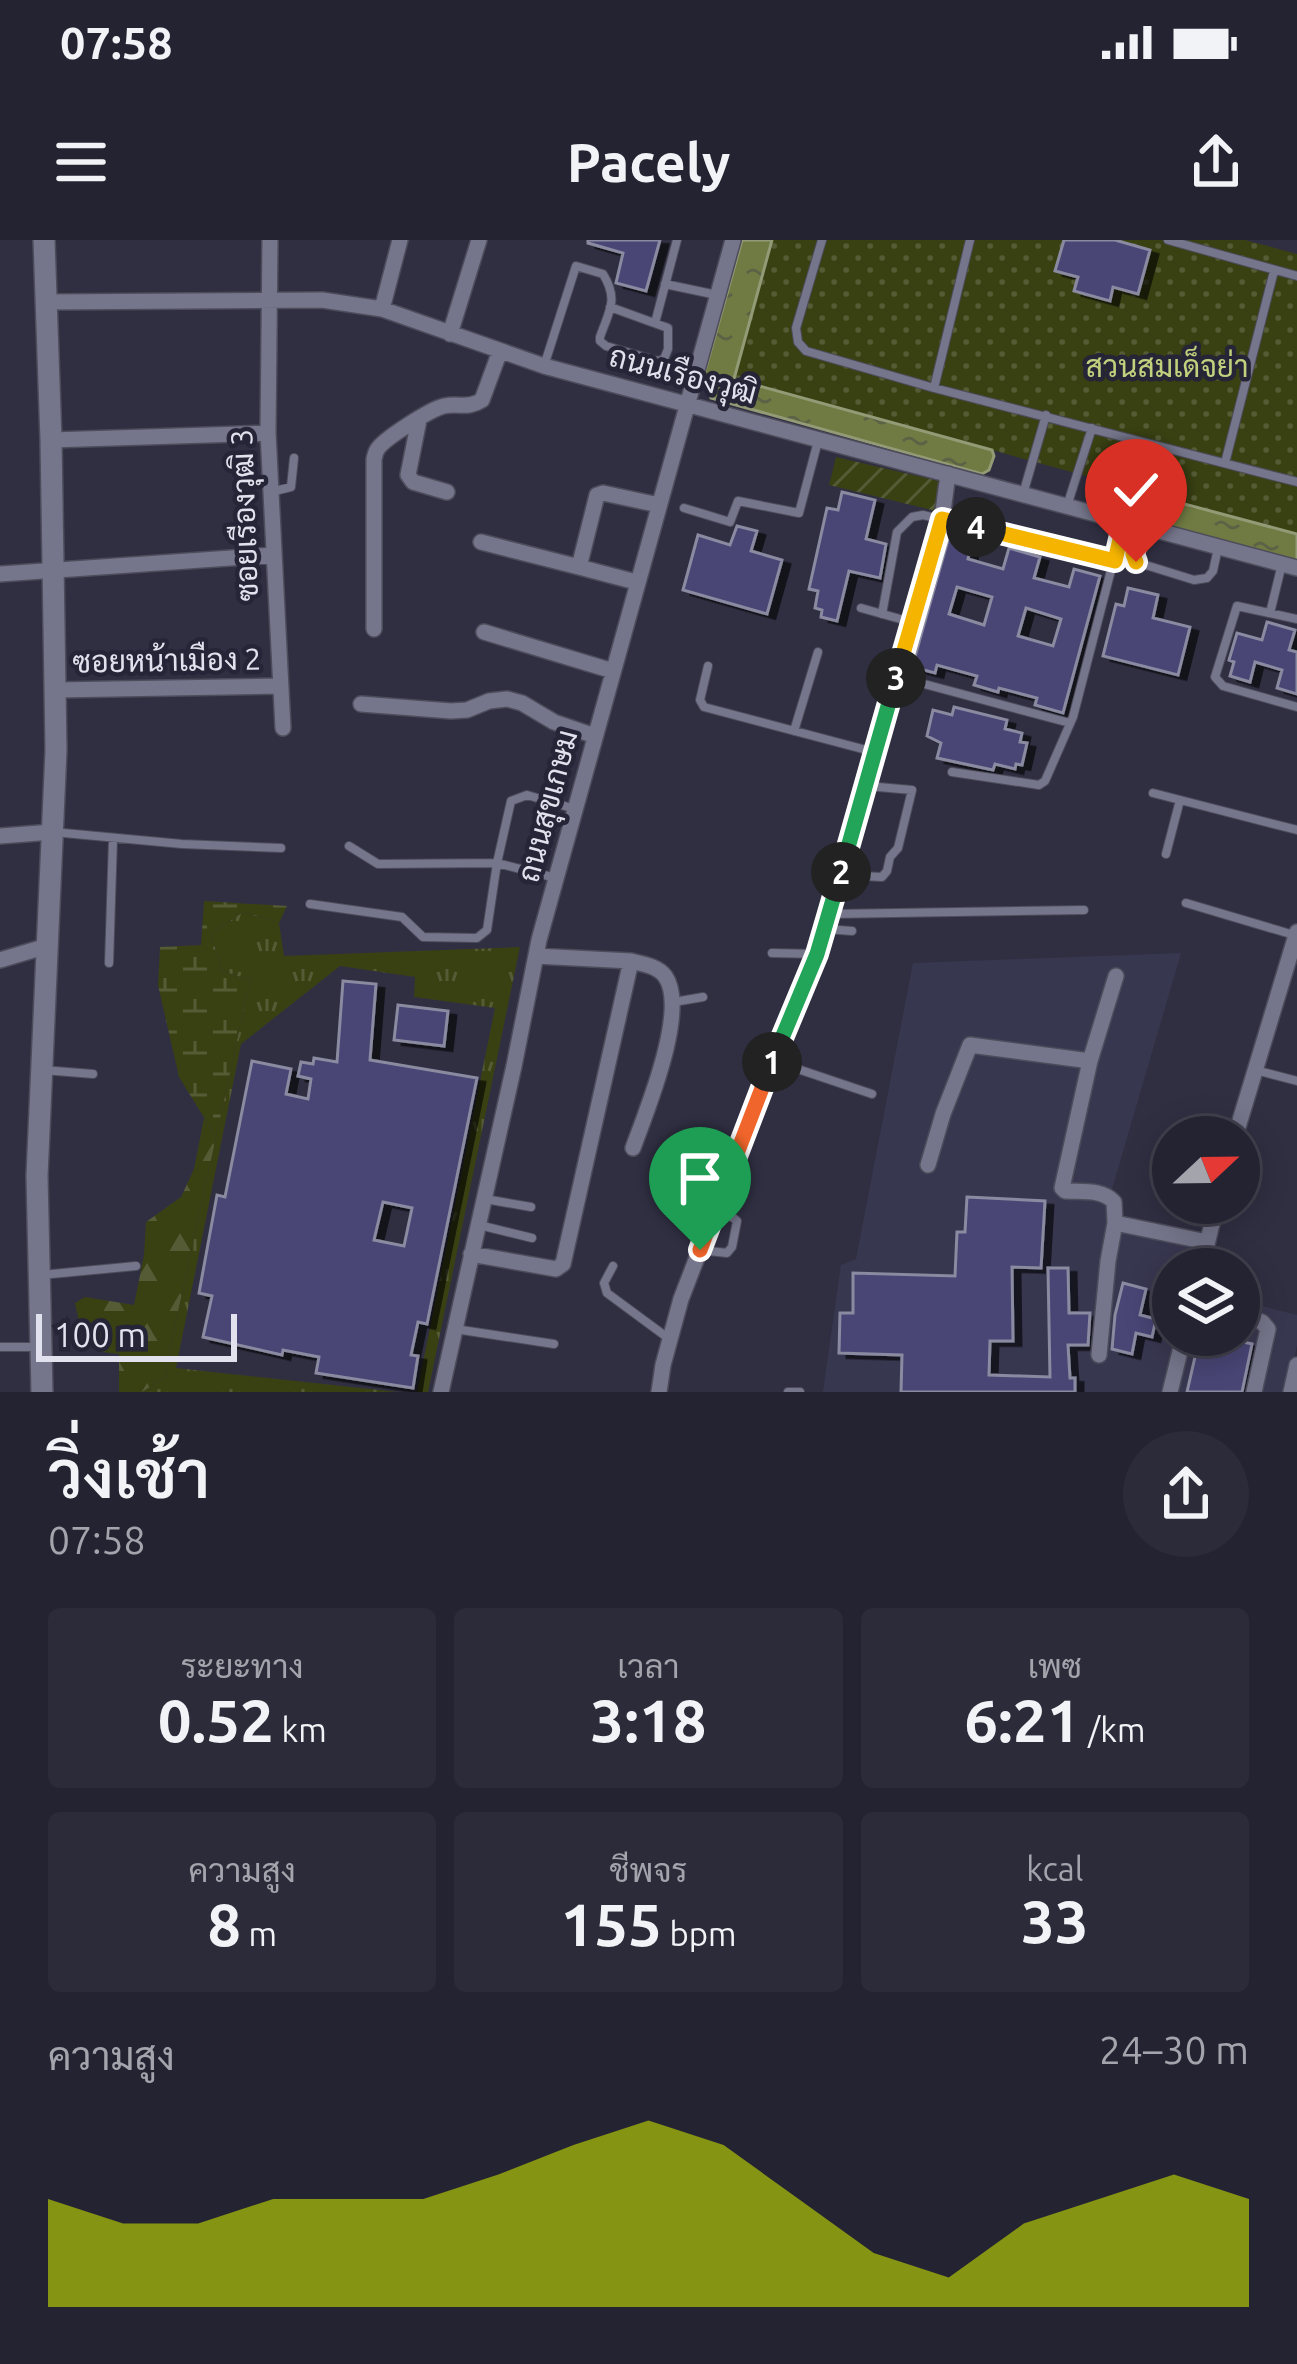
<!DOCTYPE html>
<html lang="th">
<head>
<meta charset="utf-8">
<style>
  body { margin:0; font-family:Ubuntu,Sarabun,sans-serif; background:#2c2b3a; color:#f1f3f6; height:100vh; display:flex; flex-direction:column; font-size:45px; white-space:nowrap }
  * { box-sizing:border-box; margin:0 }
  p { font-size:39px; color:#a3a4ac }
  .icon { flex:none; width:66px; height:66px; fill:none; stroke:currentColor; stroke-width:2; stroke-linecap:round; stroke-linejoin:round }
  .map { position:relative; height:1152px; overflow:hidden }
  .drawer { display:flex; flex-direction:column; background:#242332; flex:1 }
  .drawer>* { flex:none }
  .needle { width:78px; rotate:68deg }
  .fabs { position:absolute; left:1152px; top:876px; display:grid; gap:24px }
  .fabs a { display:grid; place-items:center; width:108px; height:108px; border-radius:50%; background:#242332; box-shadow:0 6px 30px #0003,0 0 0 3px #41404d; font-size:60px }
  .scale { position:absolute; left:36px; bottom:30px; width:201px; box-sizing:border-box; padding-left:12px; border:6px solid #e2e2ee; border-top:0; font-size:33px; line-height:42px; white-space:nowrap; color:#e2e2ee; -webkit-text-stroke:9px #262537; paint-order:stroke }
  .pin { position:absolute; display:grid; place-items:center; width:102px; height:102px; color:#fff; margin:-123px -51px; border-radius:50% 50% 50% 0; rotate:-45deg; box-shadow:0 0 12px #0007 }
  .pin .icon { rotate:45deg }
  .km { position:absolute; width:60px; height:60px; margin:-30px; border-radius:50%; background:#222; color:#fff; font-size:33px; line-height:60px; text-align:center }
  .round { display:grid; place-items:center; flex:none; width:126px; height:126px; border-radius:63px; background:#2c2b3a }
  .headline { display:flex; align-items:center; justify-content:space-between; height:204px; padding:0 48px }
  h1 { font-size:66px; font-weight:600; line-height:90px }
  .stats { display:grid; grid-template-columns:repeat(3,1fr); gap:18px; height:204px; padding:12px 48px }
  .stats div { display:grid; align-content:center; border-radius:12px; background:#2c2b3a; text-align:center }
  .stats b { font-size:60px; font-weight:600 }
  .stats small { font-size:33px; font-weight:400 }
  .stats p { font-size:33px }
  .chart { height:336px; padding:24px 48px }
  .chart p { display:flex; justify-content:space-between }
  .chart svg { width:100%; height:216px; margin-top:12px; fill:#afc506; opacity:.7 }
  .status { display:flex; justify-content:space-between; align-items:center; height:84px; padding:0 60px; background:#242332; direction:ltr }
  .status svg { height:33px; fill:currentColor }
  header { display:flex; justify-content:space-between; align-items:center; height:156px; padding:0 48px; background:#242332; font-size:54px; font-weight:600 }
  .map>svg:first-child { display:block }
  .built { fill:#383750 }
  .grass { fill:url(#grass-tufts) }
  .forest { fill:url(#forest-firs) }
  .wetland { fill:url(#wetland-marsh) }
  .park { fill:url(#park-dots) }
  .garden { fill:url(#garden-furrows) }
  .water { fill:url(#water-ripples); stroke:#929a76; stroke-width:3 }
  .building { fill:#484575; stroke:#8a8aa1; stroke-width:3; fill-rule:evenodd; filter:url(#shadow) }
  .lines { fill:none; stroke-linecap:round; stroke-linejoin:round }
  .lane-casing { stroke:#4d4c5b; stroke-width:10 }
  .street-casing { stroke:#4d4c5b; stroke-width:18 }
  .secondary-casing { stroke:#4d4c5b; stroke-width:24 }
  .lane { stroke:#75758b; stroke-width:8 }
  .street { stroke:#75758b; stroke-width:15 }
  .secondary { stroke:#75758b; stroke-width:21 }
  .split-1-casing { stroke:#fff; stroke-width:24 }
  .split-2-casing { stroke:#fff; stroke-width:24 }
  .split-3-casing { stroke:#fff; stroke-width:24 }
  .split-4-casing { stroke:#fff; stroke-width:24 }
  .split-5-casing { stroke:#fff; stroke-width:24 }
  .split-1 { stroke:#f0652b; stroke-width:15 }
  .split-2 { stroke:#22a559; stroke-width:15 }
  .split-3 { stroke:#22a559; stroke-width:15 }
  .split-4 { stroke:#f5b400; stroke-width:15 }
  .split-5 { stroke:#f5b400; stroke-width:15 }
  .labels { text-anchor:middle; stroke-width:9; stroke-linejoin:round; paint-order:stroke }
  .park-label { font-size:30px; fill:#c1d17d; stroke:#262537 }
  .street-label { font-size:30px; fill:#e2e2ee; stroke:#262537 }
</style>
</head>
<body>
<div class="status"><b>07:58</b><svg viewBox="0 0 49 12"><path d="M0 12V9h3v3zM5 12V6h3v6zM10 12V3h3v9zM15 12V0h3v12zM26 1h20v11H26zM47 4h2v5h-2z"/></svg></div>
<header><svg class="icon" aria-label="menu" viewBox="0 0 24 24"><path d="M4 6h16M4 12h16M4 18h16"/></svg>Pacely<svg class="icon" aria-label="share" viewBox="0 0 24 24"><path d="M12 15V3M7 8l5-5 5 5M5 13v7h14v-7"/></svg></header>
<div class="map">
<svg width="1297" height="1152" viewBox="0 0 1297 1152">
  <defs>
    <pattern id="grass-tufts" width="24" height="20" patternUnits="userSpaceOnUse" patternTransform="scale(3)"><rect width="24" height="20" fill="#394012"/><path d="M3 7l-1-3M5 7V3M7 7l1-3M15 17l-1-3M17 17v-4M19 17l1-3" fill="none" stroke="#555b35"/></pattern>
    <pattern id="forest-firs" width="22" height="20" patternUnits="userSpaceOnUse" patternTransform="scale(3)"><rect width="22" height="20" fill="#394012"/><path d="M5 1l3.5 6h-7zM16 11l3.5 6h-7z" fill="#555b35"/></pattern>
    <pattern id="wetland-marsh" width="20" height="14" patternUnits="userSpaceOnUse" patternTransform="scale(3)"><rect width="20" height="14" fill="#394012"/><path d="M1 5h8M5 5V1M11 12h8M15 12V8" fill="none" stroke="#555b35"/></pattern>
    <pattern id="park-dots" width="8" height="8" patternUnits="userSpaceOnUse" patternTransform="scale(3)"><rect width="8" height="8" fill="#394012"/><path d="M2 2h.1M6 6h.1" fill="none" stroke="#555b35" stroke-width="1.8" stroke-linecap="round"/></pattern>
    <pattern id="garden-furrows" width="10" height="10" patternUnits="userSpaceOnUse" patternTransform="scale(3)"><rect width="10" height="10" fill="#394012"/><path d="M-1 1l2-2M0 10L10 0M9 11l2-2" fill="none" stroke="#555b35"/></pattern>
    <pattern id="water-ripples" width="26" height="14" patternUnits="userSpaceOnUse" patternTransform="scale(3)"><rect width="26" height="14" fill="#707b43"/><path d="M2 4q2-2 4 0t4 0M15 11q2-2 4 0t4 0" fill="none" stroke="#5c6245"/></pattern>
    <filter id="shadow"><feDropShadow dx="8" dy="4.5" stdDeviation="0" flood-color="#0009"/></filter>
  </defs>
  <rect width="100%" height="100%" fill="#302f42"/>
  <path class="built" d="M 1181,713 L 1112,949 L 1121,958 L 1125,994 L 1196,1007 L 1191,1029 L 1173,1029 L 1175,1095 L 1161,1152 L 823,1152 L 841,1025 L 856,1019 L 913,723 Z
    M 1239,1060 L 1297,1075 L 1297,1104 L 1289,1152 L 1178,1152 L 1192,1095 L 1239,1095 Z"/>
  <path class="grass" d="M 243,672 L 279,683 L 284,716 L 520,707 L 428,1152 L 417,1152 L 495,768 L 414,757 L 415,737 L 340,726 L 241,804 L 176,1128 L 398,1152 L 142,1152 L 166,1137 L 167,1122 L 250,740 L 222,731 L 211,694 Z"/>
  <path class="forest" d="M 204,878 L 216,897 L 167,1122 L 166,1137 L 142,1152 L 119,1152 L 119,1114 L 95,1111 L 96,1097 L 81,1091 L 75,1063 L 85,1057 L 134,1065 L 144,1015 L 146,982 L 181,957 L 194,929 Z"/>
  <path class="wetland" d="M 204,661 L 287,666 L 279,683 L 243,672 L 211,694 L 222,731 L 250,740 L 216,897 L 179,837 L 158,745 L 160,707 L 201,705 Z"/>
  <path class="park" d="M 772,0 L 1245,0 L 1297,14 L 1297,294 L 733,139 Z"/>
  <path class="garden" d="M 836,217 L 943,242 L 936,271 L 829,245 Z"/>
  <path class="water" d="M 742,0 L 772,0 L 734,139 L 992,210 L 994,216 L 989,230 L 982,234 L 711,158 L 703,138 Z
    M 1098,241 L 1297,294 L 1297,321 L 1090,265 L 1087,257 L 1091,245 Z"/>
  <path class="building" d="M 588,0 L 660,0 L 646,51 L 616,43 L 623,13 L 588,3 Z
    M 1064,0 L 1115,0 L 1150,10 L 1138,54 L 1113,47 L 1110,61 L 1074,51 L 1078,37 L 1055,31 Z
    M 842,252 L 875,260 L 866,299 L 886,304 L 880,338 L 849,331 L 837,381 L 821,377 L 822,370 L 815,368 L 818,351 L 809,349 L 827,268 L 838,270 Z
    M 737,286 L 757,291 L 751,311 L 782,320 L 767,374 L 683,350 L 698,295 L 730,305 Z
    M 950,293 L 973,299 L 968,319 L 1003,329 L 1009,308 L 1040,317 L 1034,338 L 1069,347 L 1074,329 L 1100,336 L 1063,473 L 1035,465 L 1037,458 L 999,448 L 998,452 L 974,445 L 977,436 L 937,425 L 935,433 L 912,427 ZM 957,347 L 992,357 L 984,385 L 949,374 ZM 1026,368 L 1061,379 L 1053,406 L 1018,396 Z
    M 1128,348 L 1158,355 L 1153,378 L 1190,387 L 1178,435 L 1103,416 L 1116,364 L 1124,366 Z
    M 1267,382 L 1295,390 L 1289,410 L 1297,412 L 1297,454 L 1277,448 L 1282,430 L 1255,422 L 1250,442 L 1230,436 L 1234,422 L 1229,420 L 1237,393 L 1262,400 Z
    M 954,467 L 1007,480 L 1005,489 L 1022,493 L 1020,502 L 1027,503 L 1022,525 L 1016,524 L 1015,529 L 995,524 L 993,530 L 937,518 L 941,503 L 927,496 L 933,470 L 952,475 Z
    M 343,741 L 376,744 L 370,820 L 477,838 L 427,1084 L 418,1082 L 411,1115 L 418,1116 L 413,1148 L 316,1133 L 319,1117 L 283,1110 L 282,1115 L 203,1097 L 212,1056 L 199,1053 L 217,955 L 225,957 L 252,821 L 291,829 L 286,854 L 308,859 L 311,839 L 298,836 L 301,822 L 313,824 L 314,818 L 337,822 ZM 383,962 L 412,968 L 404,1006 L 374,1000 Z
    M 398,765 L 448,771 L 444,806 L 394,800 Z
    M 967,957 L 1045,961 L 1041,1028 L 1012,1027 L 1013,1101 L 990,1101 L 989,1135 L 1050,1137 L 1048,1028 L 1068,1028 L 1069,1073 L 1090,1073 L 1088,1105 L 1068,1105 L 1070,1138 L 1075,1138 L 1075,1152 L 901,1152 L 902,1115 L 839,1113 L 840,1073 L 853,1073 L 853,1033 L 955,1036 L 957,992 L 965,992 Z
    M 1123,1043 L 1146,1049 L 1140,1075 L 1156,1079 L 1152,1097 L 1136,1093 L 1132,1114 L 1112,1109 L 1115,1075 Z
    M 1200,1095 L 1213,1095 L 1252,1104 L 1242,1152 L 1187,1152 Z"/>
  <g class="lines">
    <g class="lane-casing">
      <path id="lane" d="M 822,0 L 796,88 L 798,102 L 806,111 L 934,148 L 1297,242
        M 1168,0 L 1297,36
        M 665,44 L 717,55
        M 655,83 L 677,0
        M 544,126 L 576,26 L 603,34 C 619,60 609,71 600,97 L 600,101 L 606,106 L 658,121 L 664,119 L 668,109 L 668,88 L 610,67
        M 934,148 L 970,0
        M 1225,223 L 1274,31
        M 271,252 L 291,247 L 294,218
        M 1023,254 L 1046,175
        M 1067,266 L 1092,188
        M 684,268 L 730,282 L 738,261 L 799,273 L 818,201
        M 1141,286 L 1134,314 L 1136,322 L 1194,340 L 1207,338 L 1213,331 L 1218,308
        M 861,368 L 911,382
        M 1270,373 L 1282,324
        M 882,374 L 897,292 L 912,277 L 923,275 L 1115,321
        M 1297,379 L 1237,366 L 1215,437 L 1223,446 L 1297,467
        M 708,426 L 700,460 L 704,467 L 874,512
        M 898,437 L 1070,483
        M 794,491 L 818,412
        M 952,532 L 1039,545 L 1045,541 L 1073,477 L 1123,284
        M 1153,553 L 1297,590
        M 53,592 L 182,604 L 281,608
        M 349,606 L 378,624 L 497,623 L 556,638
        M 1166,614 L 1180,560
        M 840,635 L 882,637 L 887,631 L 890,617 L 898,608 L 912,550 L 867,546
        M 1186,663 L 1294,695
        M 310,664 L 402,677 L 423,697 L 477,698 L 487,690 L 497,623 L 511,561 L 527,555 L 575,569
        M 831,674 L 1084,670
        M 826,689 L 852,691
        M 772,713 L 816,714
        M 109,723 L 113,599
        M 674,762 L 703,757
        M 774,821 L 872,854
        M 43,830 L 93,834
        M 1255,830 L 1297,841
        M 485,959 L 531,967
        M 479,985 L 532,998
        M 700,1010 L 727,1013 L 732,1007 L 737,981 L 718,966
        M 613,1026 L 604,1043 L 607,1053 L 668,1098
        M 41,1035 L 136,1026
        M 455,1089 L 554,1104
        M 0,1107 L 40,1107
        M 788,1152 L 800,1152"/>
    </g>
    <g class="street-casing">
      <path id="street" d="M 270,0 L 268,193 L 283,488
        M 48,62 L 322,60 L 382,69 L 544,126 L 1297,328
        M 382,69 L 400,0
        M 450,94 L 479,0
        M 419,180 L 408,235 L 413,242 L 447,252
        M 51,200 L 268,193
        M 481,302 L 579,327
        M 0,334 L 274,315
        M 636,342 L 579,327 L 597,255 L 603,253 L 659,265
        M 374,389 L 374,219 C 375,216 375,213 377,210 C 383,199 431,169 444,166 C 459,163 468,169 482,160 L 500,111
        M 484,392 L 613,431
        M 55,450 L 279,446
        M 361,464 L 451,471 L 467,470 L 489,461 L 507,459 L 522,463 L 554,482 L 595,496
        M 0,596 L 52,592
        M 536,716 L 631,721
        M 0,720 L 47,706
        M 1090,821 L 1116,736
        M 1235,897 L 1297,692
        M 928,925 L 943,874 L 970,805 L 1090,821 L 1062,948 L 1065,951 C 1083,952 1102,949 1114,962 L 1115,983 L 1207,1002
        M 471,1014 L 556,1029 L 563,1024 L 631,721 C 643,724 657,726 665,736 C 689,769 646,872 633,908
        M 1201,1029 L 1217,963
        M 1239,1075 L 1262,1082 L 1268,1089 L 1254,1152
        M 1099,1115 L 1108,1021 L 1115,983
        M 441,1152 L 514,826 L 539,700 L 733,0
        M 659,1152 L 663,1125 L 681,1059 L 773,820 L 817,714 L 942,279 L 948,234
        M 1170,1152 L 1184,1095
        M 1291,1152 L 1297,1125"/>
    </g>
    <g class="secondary-casing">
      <path id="secondary" d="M 42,1152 L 37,936 L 56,510 L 51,200 L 44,0"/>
    </g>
    <use href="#lane" class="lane"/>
    <use href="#street" class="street"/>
    <use href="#secondary" class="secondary"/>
  </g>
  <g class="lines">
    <g class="split-1-casing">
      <path id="split-1" d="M 700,1010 L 772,822"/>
    </g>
    <g class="split-2-casing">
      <path id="split-2" d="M 772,822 L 817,714 L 841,632"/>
    </g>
    <g class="split-3-casing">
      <path id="split-3" d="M 841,632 L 896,438"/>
    </g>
    <g class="split-4-casing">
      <path id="split-4" d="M 896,438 L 942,279 L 976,287"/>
    </g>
    <g class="split-5-casing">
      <path id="split-5" d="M 976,287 L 1115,321 L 1124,282 L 1142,286 L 1133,314 L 1136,322"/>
    </g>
    <use href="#split-1" class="split-1"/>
    <use href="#split-2" class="split-2"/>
    <use href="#split-3" class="split-3"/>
    <use href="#split-4" class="split-4"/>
    <use href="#split-5" class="split-5"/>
  </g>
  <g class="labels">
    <g class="park-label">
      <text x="1167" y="137">สวนสมเด็จย่า</text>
    </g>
    <g class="street-label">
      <text transform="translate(683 135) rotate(15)" y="10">ถนนเรืองวุฒิ</text>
      <text transform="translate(245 275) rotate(-92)" y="10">ซอยเรืองวุฒิ 3</text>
      <text transform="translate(167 421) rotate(-1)" y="10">ซอยหน้าเมือง 2</text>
      <text transform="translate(548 566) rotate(-75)" y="10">ถนนสุขเกษม</text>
    </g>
  </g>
</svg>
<div class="fabs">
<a><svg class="needle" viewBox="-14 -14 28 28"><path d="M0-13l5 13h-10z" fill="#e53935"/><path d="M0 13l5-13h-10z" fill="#a3a4ac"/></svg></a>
<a><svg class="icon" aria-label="layers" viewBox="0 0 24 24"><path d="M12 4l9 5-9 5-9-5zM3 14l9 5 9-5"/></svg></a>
</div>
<div class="scale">100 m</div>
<div class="pin" style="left:700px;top:1010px;background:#1e9e55"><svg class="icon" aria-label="arrive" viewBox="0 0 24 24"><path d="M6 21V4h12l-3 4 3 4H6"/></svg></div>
<div class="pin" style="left:1136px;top:322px;background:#d93025"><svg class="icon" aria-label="check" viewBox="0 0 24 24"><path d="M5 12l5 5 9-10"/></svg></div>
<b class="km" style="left:772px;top:822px">1</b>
<b class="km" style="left:841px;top:632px">2</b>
<b class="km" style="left:896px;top:438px">3</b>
<b class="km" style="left:976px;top:287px">4</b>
</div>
<section class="drawer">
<div class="headline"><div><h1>วิ่งเช้า</h1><p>07:58</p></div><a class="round"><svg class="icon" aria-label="share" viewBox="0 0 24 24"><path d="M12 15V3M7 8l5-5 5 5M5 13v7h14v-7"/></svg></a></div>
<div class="stats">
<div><p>ระยะทาง</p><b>0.52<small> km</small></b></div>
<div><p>เวลา</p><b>3:18</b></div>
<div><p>เพซ</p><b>6:21<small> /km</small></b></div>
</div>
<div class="stats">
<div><p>ความสูง</p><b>8<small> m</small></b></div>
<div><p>ชีพจร</p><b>155<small> bpm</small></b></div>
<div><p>kcal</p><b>33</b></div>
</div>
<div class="chart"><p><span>ความสูง</span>24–30 m</p>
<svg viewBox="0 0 160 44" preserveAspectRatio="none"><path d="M0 44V22L10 27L20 27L30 22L40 22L50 22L60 17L70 11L80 6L90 11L100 22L110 33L120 38L130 27L140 22L150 17L160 22V44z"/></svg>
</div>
</section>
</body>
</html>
